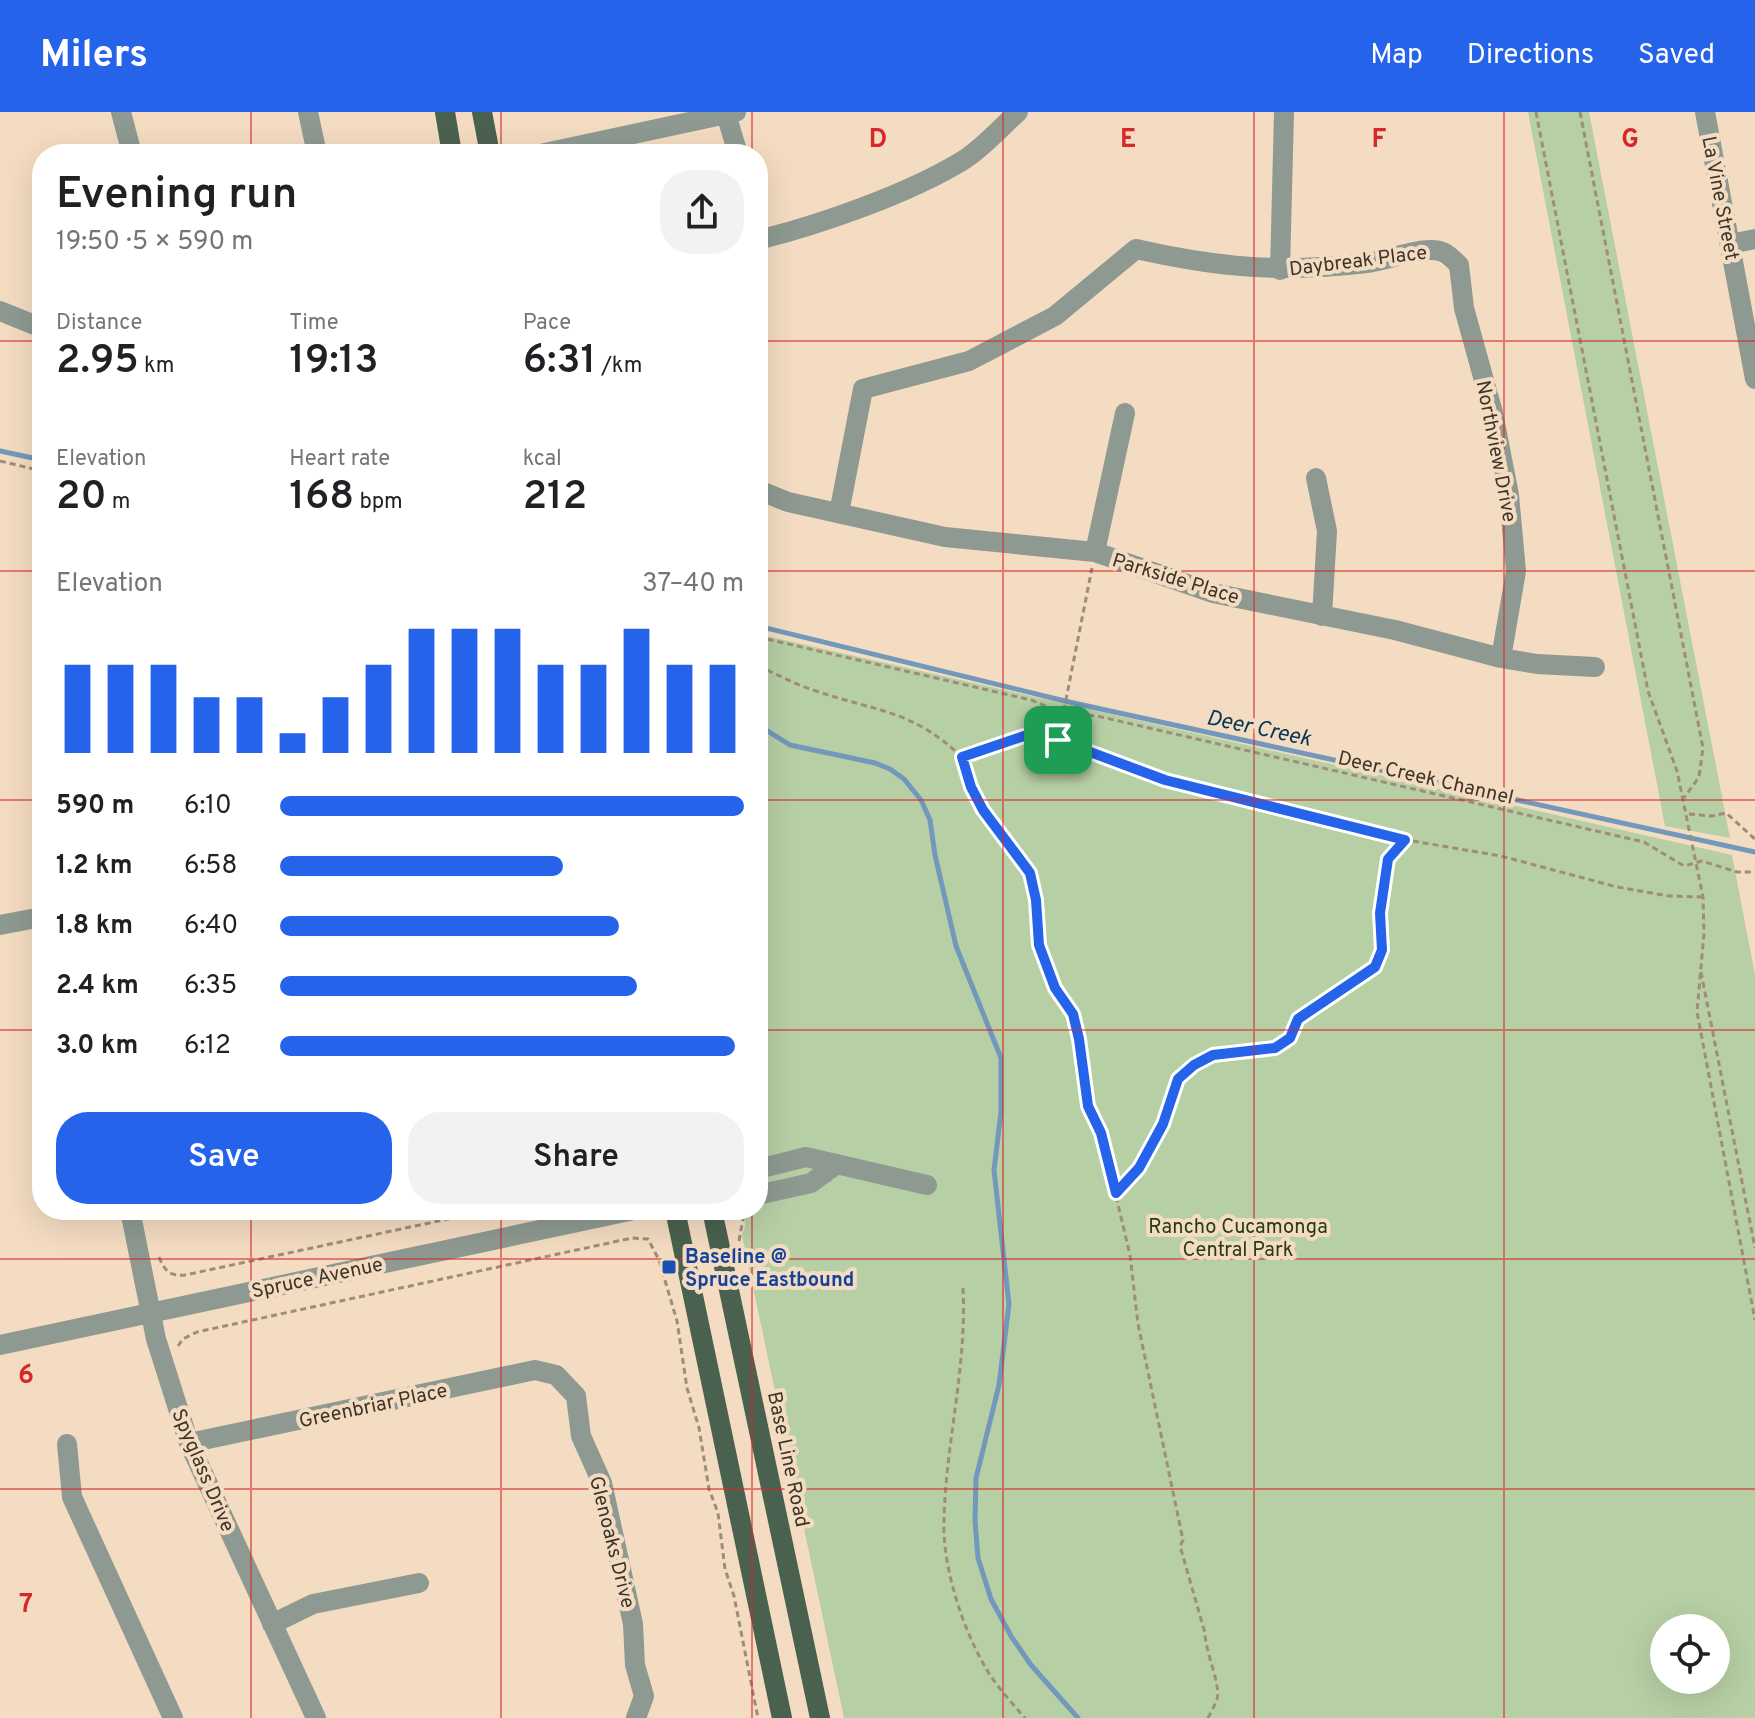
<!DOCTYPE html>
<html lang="en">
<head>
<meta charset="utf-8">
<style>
  body { margin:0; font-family:Overpass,sans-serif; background:#f2f2f2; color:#202124; height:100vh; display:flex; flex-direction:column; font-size:30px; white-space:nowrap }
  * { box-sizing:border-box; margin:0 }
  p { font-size:26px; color:#757577 }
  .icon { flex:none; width:44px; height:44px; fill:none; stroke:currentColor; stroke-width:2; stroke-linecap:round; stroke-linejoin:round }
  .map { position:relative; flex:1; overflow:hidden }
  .side { position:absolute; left:32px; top:32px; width:736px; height:1076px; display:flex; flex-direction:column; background:#fff; border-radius:32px; box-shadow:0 8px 32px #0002 }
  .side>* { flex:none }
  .controls { position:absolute; left:1650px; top:1502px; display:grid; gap:16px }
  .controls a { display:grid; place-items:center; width:80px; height:80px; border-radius:50%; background:#fff; box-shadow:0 8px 32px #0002; font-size:40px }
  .pin { position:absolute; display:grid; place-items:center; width:68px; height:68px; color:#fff; margin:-34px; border-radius:16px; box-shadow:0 4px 12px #0006 }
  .round { display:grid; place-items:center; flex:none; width:84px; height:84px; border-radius:32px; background:#f2f2f2 }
  .summary { display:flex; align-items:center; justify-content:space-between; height:136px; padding:0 24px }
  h1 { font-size:44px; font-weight:600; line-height:60px }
  .figures { display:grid; grid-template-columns:repeat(3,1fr); gap:12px; height:136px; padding:8px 24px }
  .figures div { display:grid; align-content:center }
  .figures b { font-size:40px; font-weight:600 }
  .figures small { font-size:22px; font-weight:400 }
  .figures p { font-size:22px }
  .chart { height:224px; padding:16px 24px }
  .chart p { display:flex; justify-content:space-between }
  .chart svg { width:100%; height:144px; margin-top:8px; stroke:#2563eb; stroke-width:6 }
  .button { display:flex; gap:16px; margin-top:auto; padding:16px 24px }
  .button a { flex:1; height:92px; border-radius:32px; background:#2563eb; color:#fff; font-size:32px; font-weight:600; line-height:92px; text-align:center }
  .button a+a { background:#f2f2f2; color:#202124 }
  ul { padding:0 24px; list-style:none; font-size:26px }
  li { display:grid; grid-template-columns:128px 96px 1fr; align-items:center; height:60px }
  li i { height:20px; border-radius:10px; background:#2563eb }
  header { display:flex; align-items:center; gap:48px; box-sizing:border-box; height:112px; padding:0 40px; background:#2563eb; color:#fff }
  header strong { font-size:38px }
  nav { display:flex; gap:44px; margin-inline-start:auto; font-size:28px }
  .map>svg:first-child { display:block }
  .green { fill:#b7cfa5; fill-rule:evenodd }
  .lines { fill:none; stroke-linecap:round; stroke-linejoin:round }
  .stream { stroke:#7298bb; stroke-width:5 }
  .path { stroke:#9e8d7a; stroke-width:3; stroke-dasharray:6 4; stroke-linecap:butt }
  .minor { stroke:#8e9a91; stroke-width:20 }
  .major { stroke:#4b6150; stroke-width:20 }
  .route-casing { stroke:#fff; stroke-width:16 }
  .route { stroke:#2563eb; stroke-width:10 }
  .grid { fill:none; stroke:#d62828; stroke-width:2; stroke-opacity:0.55 }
  .transit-dot { fill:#1a4fb4; stroke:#f4dcc2; stroke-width:3 }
  .labels { text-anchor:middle; stroke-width:8; stroke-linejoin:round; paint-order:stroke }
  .street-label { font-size:20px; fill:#3e352a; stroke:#f4dcc2 }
  .park-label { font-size:20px; fill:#263d0d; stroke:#f4dcc2 }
  .transit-label { font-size:20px; font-weight:bold; fill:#164399; stroke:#f4dcc2; text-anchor:start }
  .water-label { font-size:22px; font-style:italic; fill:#063557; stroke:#f4dcc2 }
  .grid-label { font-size:26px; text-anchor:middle; font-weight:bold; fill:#d62828; stroke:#f4dcc2; stroke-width:8; stroke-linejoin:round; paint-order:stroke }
</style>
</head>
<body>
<header>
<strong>Milers</strong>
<nav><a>Map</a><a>Directions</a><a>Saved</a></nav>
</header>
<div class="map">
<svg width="1755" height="1606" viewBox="0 0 1755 1606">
  <rect width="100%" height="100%" fill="#f4dcc2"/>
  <path class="green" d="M 1528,0 L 1589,0 L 1730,726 L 1665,714 Z
    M 758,522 L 1732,743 L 1755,863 L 1755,1606 L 844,1606 L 742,1123 L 745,1115 L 744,1098 L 758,1098 ZM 1664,1516 L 1716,1516 L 1716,1568 L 1664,1568 Z"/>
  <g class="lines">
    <path class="stream" d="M 0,339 L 42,348
      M 758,514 L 1069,590 L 1755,740
      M 758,613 L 790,633 L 875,651 L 890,657 L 904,667 L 921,688 L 930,708 L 935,743 L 956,834 L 1001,946 L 1001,1000 L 994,1058 L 1009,1192 L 999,1273 L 976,1366 L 975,1408 L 978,1446 L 991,1487 L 1011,1524 L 1031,1553 L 1078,1606"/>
    <path class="path" d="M 1536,0 L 1648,579 L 1677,659 L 1703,785 L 1704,821 L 1697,900 L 1755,1208
      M 1580,0 L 1703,636 L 1699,665 L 1684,686
      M 0,349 L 42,359
      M 758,525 L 1031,588 L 1063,601 L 1097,604 L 1644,730 L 1684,754 L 1702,749 L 1737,760 L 1755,760
      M 758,554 C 777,562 796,573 816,579 C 877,600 911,597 962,645
      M 1058,628 L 1092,456
      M 1689,702 L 1712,704 L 1726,701 L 1755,727
      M 1701,860 L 1755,1136
      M 1116,1081 C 1137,1062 1152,1038 1163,1011 C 1172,990 1173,968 1193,953 C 1218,935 1248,947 1275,936 C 1293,929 1290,915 1301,905 C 1316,892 1368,865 1376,853 C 1392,828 1373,776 1389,746 C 1392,740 1400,733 1405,728
      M 739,1129 L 743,1107 L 741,1098
      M 159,1145 C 164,1158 170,1165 185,1163 L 490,1098
      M 963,1176 C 967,1255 946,1329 944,1407 C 942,1455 963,1518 987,1558 C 997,1575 1012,1591 1025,1606
      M 178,1234 L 183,1227 L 197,1220 L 632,1126 L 648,1127 L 659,1148 L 677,1209 L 687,1276 L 699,1316 L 709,1377 L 718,1401 L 725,1457 L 734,1484 L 758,1606
      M 1208,1606 C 1211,1600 1215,1593 1217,1587 C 1221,1573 1205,1539 1205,1521 L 1180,1434 L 1183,1428 L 1138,1212 L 1130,1143 L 1101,1021 L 1088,994 L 1079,927 L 1073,902 L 1055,876 L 1039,833 L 1036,788 L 1030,761 L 983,698 L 971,675 L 962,645 L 1024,624 L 1058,628 L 1165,668 L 1337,709 L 1383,724 L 1501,744 L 1617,775 L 1669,784 L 1703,785"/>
    <path class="minor" d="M 121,0 L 132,42
      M 308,0 L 317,42
      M 1705,0 L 1755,267
      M 726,2 L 738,42
      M 540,42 L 736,0
      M 758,128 C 819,113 908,82 962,49 C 982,37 1000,16 1018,0
      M 1730,132 L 1755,127
      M 1280,158 L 1284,0
      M 0,199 L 42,216
      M 1316,366 L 1327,419 L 1322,504
      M 758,378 L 788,390 L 945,425 L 1095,440 L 1213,481 L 1395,518 L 1501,546 L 1537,552 L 1595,555
      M 839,401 L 863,277 L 969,249 L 1055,204 L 1136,137 C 1220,156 1282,161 1367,151 C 1388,149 1427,131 1445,141 C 1450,144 1455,149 1459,153 L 1464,196 L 1493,301 L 1509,383 L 1516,459 L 1501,546
      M 1095,440 L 1125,301
      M 0,813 L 42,805
      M 758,1057 L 806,1045 L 927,1073
      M 758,1083 L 811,1071 L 837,1052
      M 130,1098 L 156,1227 L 189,1331 L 316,1606
      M 0,1233 L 634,1098
      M 189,1331 L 535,1258 L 556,1263 L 576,1284 L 581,1324 L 602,1371 L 633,1512 L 635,1553 L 644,1584 L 636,1606
      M 67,1332 L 72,1385 L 173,1606
      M 272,1512 L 313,1492 L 419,1471"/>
    <path class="major" d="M 445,0 L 452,42
      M 482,0 L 490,42
      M 675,1098 L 782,1606
      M 712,1098 L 820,1606"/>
  </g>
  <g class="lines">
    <g class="route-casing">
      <path id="route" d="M 1024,624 L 1058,628 L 1165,668 L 1405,728 L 1388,747 L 1380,801 L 1382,838 L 1375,855 L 1298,907 L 1290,926 L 1275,936 L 1213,943 L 1194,953 L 1178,967 L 1163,1012 L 1139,1056 L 1116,1081 L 1101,1021 L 1088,994 L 1079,927 L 1073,902 L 1055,876 L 1039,833 L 1036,788 L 1030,761 L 983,698 L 971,675 L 962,645 Z"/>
    </g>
    <use href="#route" class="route"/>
  </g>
  <path class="grid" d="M 251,0 L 251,42M 501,0 L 501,42M 752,0 L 752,42M 1003,0 L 1003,1606M 1254,0 L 1254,1606M 1504,0 L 1504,1606M 0,229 L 42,229M 758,229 L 1755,229M 0,459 L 42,459M 758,459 L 1755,459M 0,688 L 42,688M 758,688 L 1755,688M 0,918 L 42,918M 758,918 L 1755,918M 251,1098 L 251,1606M 501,1098 L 501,1606M 752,1098 L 752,1606M 0,1147 L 1755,1147M 0,1377 L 1755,1377"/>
  <rect class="transit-dot" x="661" y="1147" width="16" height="16" rx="4"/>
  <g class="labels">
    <g class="street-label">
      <text transform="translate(1721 86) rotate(79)" y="7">La Vine Street</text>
      <text transform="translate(1358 148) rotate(-7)" y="7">Daybreak Place</text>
      <text transform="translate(1497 339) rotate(79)" y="7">Northview Drive</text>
      <text transform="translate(1176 466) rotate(17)" y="7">Parkside Place</text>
      <text transform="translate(1426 665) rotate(13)" y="7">Deer Creek Channel</text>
      <text transform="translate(317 1165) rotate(-12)" y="7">Spruce Avenue</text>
      <text transform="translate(373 1293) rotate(-12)" y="7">Greenbriar Place</text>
      <text transform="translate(789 1347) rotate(78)" y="7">Base Line Road</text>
      <text transform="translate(204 1358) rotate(67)" y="7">Spyglass Drive</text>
      <text transform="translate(613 1430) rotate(76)" y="7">Glenoaks Drive</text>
    </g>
    <g class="park-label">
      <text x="1238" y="1121">Rancho Cucamonga<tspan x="1238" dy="23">Central Park</tspan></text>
    </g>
    <g class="transit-label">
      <text x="685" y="1151">Baseline @<tspan x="685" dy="23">Spruce Eastbound</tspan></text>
    </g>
    <g class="water-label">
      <text transform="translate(1259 615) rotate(12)" y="8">Deer Creek</text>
    </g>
  </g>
  <g class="grid-label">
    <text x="878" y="35">D</text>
    <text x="1128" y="35">E</text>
    <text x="1379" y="35">F</text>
    <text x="1630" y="35">G</text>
    <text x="26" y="1271">6</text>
    <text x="26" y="1500">7</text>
  </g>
</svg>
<div class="controls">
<a><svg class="icon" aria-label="locate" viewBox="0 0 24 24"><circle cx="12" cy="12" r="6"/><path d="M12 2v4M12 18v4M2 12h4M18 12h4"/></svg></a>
</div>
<div class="pin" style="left:1058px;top:628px;background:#1e9e55"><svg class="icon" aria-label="arrive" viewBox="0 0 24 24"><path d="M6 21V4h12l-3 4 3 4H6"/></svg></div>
<section class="side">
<div class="summary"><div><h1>Evening run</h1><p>19:50 · 5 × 590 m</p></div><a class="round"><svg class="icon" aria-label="share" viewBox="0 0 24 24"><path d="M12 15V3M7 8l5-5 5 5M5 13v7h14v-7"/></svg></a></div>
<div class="figures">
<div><p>Distance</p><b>2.95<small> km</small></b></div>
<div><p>Time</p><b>19:13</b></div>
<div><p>Pace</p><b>6:31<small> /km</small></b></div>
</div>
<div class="figures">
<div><p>Elevation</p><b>20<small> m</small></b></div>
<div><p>Heart rate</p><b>168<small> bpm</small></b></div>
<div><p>kcal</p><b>212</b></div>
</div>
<div class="chart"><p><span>Elevation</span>37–40 m</p>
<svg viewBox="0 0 160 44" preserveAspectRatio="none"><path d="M5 44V17M15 44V17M25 44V17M35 44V27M45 44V27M55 44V38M65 44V27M75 44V17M85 44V6M95 44V6M105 44V6M115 44V17M125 44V17M135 44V6M145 44V17M155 44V17"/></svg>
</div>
<ul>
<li><b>590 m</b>6:10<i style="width:100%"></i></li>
<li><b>1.2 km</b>6:58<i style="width:61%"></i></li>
<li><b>1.8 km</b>6:40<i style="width:73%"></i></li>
<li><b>2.4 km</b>6:35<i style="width:77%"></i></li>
<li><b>3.0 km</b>6:12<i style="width:98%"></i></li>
</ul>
<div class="button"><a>Save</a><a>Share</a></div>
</section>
</div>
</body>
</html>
